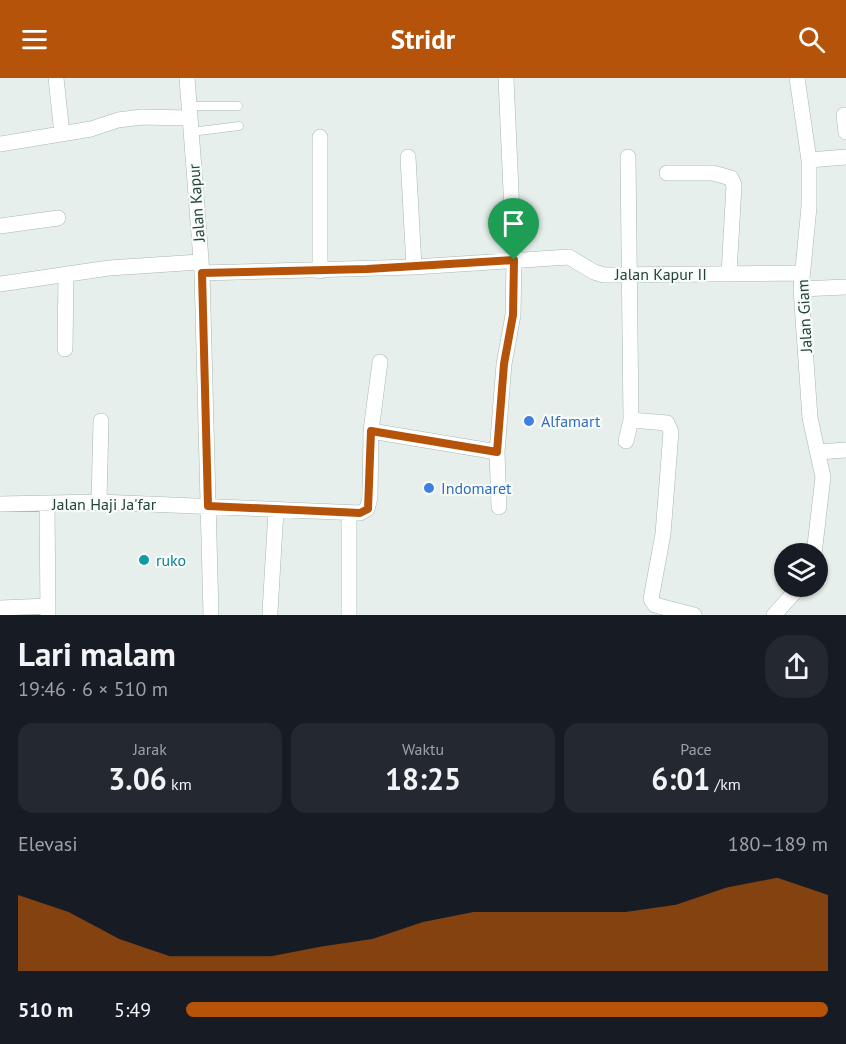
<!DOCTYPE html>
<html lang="id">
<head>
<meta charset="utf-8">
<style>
  body { margin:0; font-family:"PT Sans",sans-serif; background:#242831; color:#f1f3f6; height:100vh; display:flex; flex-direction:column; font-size:22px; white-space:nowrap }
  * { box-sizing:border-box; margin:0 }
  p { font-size:20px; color:#9ea1a6 }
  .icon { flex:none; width:33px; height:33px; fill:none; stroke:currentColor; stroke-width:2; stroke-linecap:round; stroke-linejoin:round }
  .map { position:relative; height:537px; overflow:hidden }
  .panel { display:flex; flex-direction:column; background:#171b24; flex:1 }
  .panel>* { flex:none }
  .fabs { position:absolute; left:774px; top:465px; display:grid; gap:12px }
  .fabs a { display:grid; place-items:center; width:54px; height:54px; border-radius:50%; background:#171b24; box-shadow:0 2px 4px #0004; font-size:30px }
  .pin { position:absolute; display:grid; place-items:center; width:51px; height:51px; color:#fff; margin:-62px -26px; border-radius:50% 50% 50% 0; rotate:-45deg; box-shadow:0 0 6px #0007 }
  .pin .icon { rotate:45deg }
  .round { display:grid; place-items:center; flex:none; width:63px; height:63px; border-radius:24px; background:#242831 }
  .head { display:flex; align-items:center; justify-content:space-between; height:102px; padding:0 18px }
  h1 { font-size:33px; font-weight:800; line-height:45px }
  .metrics { display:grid; grid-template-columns:repeat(3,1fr); gap:9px; height:102px; padding:6px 18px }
  .metrics div { display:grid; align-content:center; border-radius:15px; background:#242831; text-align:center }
  .metrics b { font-size:30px; font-weight:800 }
  .metrics small { font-size:16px; font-weight:400 }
  .metrics p { font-size:16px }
  .chart { height:168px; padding:12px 18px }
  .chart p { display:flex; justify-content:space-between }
  .chart svg { width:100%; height:108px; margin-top:6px; fill:#b45309; opacity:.7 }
  ul { padding:0 18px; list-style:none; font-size:20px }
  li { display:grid; grid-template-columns:96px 72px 1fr; align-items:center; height:45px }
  li i { height:15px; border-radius:8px; background:#b45309 }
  header { display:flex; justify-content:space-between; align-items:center; height:78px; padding:0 18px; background:#b45309; color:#fff; font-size:27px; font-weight:800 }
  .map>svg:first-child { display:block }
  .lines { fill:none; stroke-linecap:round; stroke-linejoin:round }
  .service-casing { stroke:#a8b8b2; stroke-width:9 }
  .minor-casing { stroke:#a8b8b2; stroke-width:16 }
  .service { stroke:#fff; stroke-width:8 }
  .minor { stroke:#fff; stroke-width:15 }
  .route-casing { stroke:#fff; stroke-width:12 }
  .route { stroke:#b45309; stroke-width:8 }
  .shop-dot { fill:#3f7fe0; stroke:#f7fbf9; stroke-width:2 }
  .culture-dot { fill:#0f9aa8; stroke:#f7fbf9; stroke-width:2 }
  .labels { text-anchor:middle; stroke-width:4.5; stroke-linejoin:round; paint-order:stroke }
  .street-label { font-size:16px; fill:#24423a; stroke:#f7fbf9 }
  .shop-label { font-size:16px; fill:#366cbe; stroke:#f7fbf9; text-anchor:start }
  .culture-label { font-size:16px; fill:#0d838f; stroke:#f7fbf9; text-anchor:start }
</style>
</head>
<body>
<header><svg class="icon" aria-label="menu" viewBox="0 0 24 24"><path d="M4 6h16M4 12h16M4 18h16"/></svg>Stridr<svg class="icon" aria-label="search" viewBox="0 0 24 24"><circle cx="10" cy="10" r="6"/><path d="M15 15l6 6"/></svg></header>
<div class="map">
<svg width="846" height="537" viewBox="0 0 846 537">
  <rect width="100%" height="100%" fill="#e6efeb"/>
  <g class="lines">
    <g class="service-casing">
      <path id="service" d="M 189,28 L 238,28
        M 191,54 L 239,48"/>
    </g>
    <g class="minor-casing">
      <path id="minor" d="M 56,0 L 62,56
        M 187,0 L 202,195 L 211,537
        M 797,0 L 809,82 L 809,129 L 801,211 L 810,340 L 823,399 L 814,476
        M 844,37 L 846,54
        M 0,66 L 91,51 L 118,42 L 142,39 L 189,40
        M 408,79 L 414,189
        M 809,82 L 846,79
        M 667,95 L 713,95 L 731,100 L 734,107 L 729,196
        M 0,148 L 58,140
        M 320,193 L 320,59
        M 202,195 L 414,189 L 569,179 L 594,194 L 604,197 L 801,195
        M 0,206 L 109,190 L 200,184
        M 801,211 L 846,209
        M 65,271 L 66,196
        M 631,342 L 667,345 L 671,354 L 663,456 L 651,521 L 655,527 L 694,537
        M 371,353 L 497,374
        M 626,363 L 631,342 L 628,79
        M 818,374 L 846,372
        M 99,424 L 101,343
        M 0,426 L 99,424 L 360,435 L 367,431 L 370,420 L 371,353 L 380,284
        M 47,426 L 48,537
        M 499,429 L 497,374 L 504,286 L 513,237 L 514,182 L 506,0
        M 0,530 L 48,528
        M 270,534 L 276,432
        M 349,537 L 349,436
        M 774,537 L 800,508"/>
    </g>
    <use href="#service" class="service"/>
    <use href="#minor" class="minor"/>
  </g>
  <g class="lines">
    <g class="route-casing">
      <path id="route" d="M 514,182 L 513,237 L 504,286 L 497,374 L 371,353 L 368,431 L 360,435 L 208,428 L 202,195 L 367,191 Z"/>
    </g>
    <use href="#route" class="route"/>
  </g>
  <g class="shop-dot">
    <circle cx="529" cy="343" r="6"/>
    <circle cx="429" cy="410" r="6"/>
  </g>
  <circle class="culture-dot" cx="144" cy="482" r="6"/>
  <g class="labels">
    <g class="street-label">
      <text transform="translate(196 125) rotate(-94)" y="6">Jalan Kapur</text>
      <text x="661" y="202">Jalan Kapur II</text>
      <text transform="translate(804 238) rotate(-93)" y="6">Jalan Giam</text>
      <text x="104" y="432">Jalan Haji Ja'far</text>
    </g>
    <g class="shop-label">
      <text x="541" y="349">Alfamart</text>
      <text x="441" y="416">Indomaret</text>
    </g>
    <g class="culture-label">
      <text x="156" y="488">ruko</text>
    </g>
  </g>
</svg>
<div class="fabs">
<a><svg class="icon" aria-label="layers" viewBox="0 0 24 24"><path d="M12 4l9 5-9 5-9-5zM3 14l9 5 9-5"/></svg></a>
</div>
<div class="pin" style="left:514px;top:182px;background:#1e9e55"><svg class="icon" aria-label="arrive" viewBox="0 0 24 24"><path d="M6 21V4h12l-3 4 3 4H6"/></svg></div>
</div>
<section class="panel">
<div class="head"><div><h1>Lari malam</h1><p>19:46 · 6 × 510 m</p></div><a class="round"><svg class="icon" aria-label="share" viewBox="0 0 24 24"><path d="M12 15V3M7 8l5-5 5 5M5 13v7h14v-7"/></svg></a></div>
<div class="metrics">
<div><p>Jarak</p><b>3.06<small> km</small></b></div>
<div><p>Waktu</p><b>18:25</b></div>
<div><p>Pace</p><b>6:01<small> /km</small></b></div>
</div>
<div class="chart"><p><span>Elevasi</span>180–189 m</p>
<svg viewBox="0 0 160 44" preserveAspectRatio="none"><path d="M0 44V13L10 20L20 31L30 38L40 38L50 38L60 34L70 31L80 24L90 20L100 20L110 20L120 20L130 17L140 10L150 6L160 13V44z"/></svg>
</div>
<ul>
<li><b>510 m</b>5:49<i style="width:100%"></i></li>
</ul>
</section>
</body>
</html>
